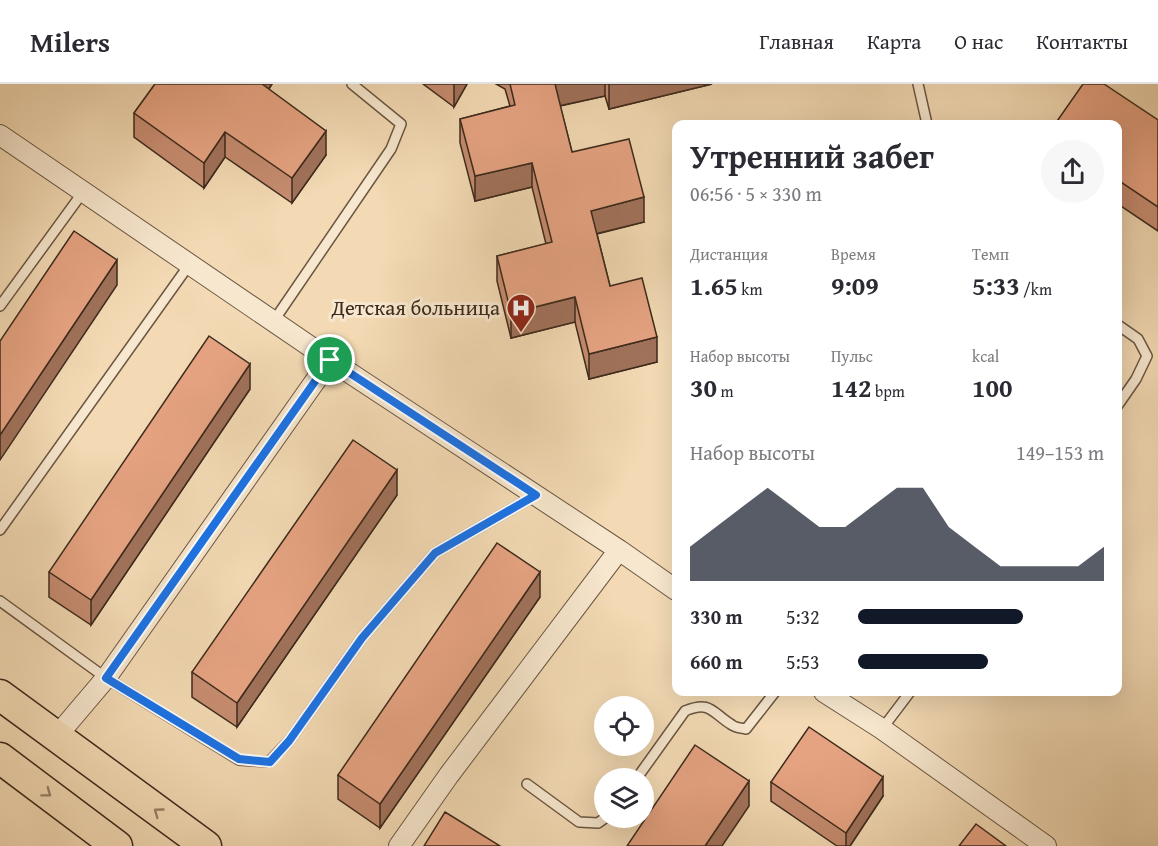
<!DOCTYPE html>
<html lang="ru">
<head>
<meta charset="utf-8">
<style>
  body { margin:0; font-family:"Gentium Book Plus",serif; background:#f7f7f7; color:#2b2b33; height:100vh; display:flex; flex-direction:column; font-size:22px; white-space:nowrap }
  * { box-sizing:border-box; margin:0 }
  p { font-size:20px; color:#7c7c81 }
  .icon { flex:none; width:33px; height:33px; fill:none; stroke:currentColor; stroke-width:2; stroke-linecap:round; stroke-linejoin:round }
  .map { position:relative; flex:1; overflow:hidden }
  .side { position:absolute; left:672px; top:36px; width:450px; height:576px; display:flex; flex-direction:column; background:#fff; border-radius:12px; box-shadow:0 6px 24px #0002 }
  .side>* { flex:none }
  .buttons { position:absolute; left:594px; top:612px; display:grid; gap:12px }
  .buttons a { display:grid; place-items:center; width:60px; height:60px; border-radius:50%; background:#fff; box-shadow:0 6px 24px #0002; font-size:30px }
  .pin { position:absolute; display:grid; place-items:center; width:51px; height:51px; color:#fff; margin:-26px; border:3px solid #fff; border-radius:50%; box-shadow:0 2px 6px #0007 }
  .round { display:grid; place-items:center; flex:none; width:63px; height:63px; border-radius:32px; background:#f7f7f7 }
  .head { display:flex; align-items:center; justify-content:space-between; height:102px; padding:0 18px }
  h1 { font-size:33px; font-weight:700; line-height:45px }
  .figures { display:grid; grid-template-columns:repeat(3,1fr); gap:9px; height:102px; padding:6px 18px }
  .figures div { display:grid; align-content:center }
  .figures b { font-size:26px; font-weight:700 }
  .figures small { font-size:16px; font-weight:400 }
  .figures p { font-size:16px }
  .chart { height:168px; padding:12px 18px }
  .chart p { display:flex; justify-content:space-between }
  .chart svg { width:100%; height:108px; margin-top:6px; fill:#111827; opacity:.7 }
  ul { padding:0 18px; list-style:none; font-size:20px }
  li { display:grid; grid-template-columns:96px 72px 1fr; align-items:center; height:45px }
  li i { height:15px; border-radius:8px; background:#111827 }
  header { display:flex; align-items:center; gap:36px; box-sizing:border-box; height:84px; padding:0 30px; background:#fff; border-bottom:2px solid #e1e1e2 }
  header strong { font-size:28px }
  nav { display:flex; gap:33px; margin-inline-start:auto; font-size:21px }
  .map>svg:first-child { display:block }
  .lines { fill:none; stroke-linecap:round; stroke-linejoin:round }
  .service-casing { stroke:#6a5642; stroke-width:12 }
  .minor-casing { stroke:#6a5642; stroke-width:22 }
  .primary-casing { stroke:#3c2a1c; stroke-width:33 }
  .service { stroke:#f7e7ce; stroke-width:9 }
  .minor { stroke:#f7e7ce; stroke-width:20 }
  .primary { stroke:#f3dab4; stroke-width:30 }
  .wall { fill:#c68c70; stroke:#3c2a1c; stroke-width:1.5 }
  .shaded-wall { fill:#a1725b; stroke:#3c2a1c; stroke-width:1.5 }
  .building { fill:#e6a382; stroke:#3c2a1c; stroke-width:1.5 }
  .oneway { stroke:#988268 }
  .route-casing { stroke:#fff; stroke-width:12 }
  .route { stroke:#1a73e8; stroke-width:8 }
  .labels { text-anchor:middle; stroke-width:6; stroke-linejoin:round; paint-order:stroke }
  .poi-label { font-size:21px; fill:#3c2a1c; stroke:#f7e7ce; text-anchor:end }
</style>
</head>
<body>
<header>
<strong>Milers</strong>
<nav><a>Главная</a><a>Карта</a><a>О нас</a><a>Контакты</a></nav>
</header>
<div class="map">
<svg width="1158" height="762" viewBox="0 0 1158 762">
  <rect width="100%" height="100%" fill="#f3dab4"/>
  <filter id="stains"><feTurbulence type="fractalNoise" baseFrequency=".00333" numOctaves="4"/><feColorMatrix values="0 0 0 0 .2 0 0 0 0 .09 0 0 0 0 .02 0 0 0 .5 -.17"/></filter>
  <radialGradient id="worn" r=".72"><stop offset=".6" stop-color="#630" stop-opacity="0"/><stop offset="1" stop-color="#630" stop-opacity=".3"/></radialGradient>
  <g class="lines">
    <g class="service-casing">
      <path id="service" d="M 918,0 L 927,40
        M 0,222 L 83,108
        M 273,238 L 391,65 L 401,40 L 352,0
        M 1118,241 L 1138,255 L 1147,272 L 1136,295 L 1118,321
        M 0,446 L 189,181
        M 0,517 L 106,594 L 239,676 L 269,678 L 289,657 L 362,554 L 435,469 L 536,411
        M 882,645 L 910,608
        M 637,694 L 685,627 C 711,616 712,629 732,641 C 736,644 741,644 746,645 L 775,608
        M 527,700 L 579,738 L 598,739 L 605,734"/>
    </g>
    <g class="minor-casing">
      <path id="minor" d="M 0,51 L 330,276 L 619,466 L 676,506
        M 824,608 L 882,645 L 1046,762
        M 56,653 L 106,594 L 330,276
        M 399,762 L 449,691 L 619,466"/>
    </g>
    <g class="primary-casing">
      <path id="primary" d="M 0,611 L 206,762
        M 0,674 L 117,762"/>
    </g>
    <use href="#service" class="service"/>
    <use href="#minor" class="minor"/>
    <use href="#primary" class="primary"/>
  </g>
  <path class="wall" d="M 155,0 L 272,0 L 269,5 L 326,71 L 292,119 L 225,73 L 204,104 L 134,53 L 134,29 Z
    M 423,0 L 467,0 L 454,23 Z
    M 496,0 L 712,0 L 609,25 L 605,12 L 560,22 L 572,68 L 644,138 L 597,150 L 610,202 L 657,278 L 589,295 L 575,238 L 511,254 L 497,197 L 497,172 L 546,160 L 532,103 L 475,117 L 460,59 L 460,35 L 510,22 L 505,5 Z
    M 1158,36 L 1158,147 L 1118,120 L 1118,40 Z
    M 250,305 L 91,541 L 49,513 L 49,488 Z
    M 397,411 L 237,643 L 192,613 L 192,588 Z
    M 540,513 L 380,744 L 338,715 L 338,691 Z
    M 771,698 L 883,712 L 850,762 L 837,762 L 771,717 Z"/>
  <path class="shaded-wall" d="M 257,0 L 272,0 L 257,21 Z
    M 454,0 L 467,0 L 454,23 Z
    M 554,0 L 605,0 L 605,12 L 554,23 Z
    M 609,0 L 712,0 L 609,25 Z
    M 326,47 L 326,71 L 292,119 L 292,94 Z
    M 225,48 L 225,73 L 204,104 L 204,79 Z
    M 532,79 L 532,103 L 475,117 L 475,92 Z
    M 644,113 L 644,138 L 591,151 L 591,127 Z
    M 117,176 L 117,201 L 0,376 L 0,351 Z
    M 575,213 L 575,238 L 511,254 L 511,229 Z
    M 657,253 L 657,278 L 589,295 L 589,270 Z
    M 250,280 L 250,305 L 91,541 L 91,516 Z
    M 397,386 L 397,411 L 237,643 L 237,619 Z
    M 540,488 L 540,513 L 380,744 L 380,720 Z
    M 883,693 L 883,712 L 850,762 L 846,762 L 846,749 Z
    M 749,697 L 749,722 L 722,762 L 705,762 Z"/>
  <path class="building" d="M 155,0 L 262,0 L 326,47 L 292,94 L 225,48 L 204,79 L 134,29 Z
    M 510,0 L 555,0 L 572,68 L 629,55 L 644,113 L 591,127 L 610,202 L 642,194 L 657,253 L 589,270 L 575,213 L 511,229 L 497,172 L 552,158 L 532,79 L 475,92 L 460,35 L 515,21 Z
    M 1083,0 L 1104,0 L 1158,36 L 1158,123 L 1118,96 L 1118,40 L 1055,40 Z
    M 74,147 L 117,176 L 0,351 L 0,257 Z
    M 209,252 L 250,280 L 91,516 L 49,488 Z
    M 353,356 L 397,386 L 237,619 L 192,588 Z
    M 497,459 L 540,488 L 380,720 L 338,691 Z
    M 809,643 L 883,693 L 846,749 L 771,698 Z
    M 695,661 L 749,697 L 705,762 L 627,762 Z
    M 445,728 L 500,762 L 424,762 Z
    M 976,740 L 1006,762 L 959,762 Z"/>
  <defs><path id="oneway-chevron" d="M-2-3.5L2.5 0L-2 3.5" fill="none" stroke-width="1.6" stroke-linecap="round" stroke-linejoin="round" transform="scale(1.5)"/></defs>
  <g class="oneway">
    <use href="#oneway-chevron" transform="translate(47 709) rotate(37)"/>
    <use href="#oneway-chevron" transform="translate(158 728) rotate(-144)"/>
  </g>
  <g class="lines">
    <g class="route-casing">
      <path id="route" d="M 330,276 L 536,411 L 435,469 L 362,554 L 289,657 L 270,678 L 239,675 L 106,594 Z"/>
    </g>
    <use href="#route" class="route"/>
  </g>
  <defs>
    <g id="hospital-pin" transform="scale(1.5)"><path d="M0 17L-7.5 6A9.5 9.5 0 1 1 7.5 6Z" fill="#8f2418" stroke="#f7e7ce"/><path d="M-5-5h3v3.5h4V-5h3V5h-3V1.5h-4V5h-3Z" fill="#fff"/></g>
  </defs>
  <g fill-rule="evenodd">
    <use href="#hospital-pin" x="521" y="224"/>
  </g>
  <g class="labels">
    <g class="poi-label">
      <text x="500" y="231">Детская больница</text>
    </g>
  </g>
  <rect width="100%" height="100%" filter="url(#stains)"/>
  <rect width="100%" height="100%" fill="url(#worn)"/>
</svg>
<div class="buttons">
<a><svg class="icon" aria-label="locate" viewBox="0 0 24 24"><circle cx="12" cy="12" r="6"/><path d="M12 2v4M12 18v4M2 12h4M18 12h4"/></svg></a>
<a><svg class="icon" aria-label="layers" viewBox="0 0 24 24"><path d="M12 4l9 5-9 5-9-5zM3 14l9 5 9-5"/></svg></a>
</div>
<div class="pin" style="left:330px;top:276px;background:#1e9e55"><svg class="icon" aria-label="arrive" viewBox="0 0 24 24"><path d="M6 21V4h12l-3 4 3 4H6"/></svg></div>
<section class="side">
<div class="head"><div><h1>Утренний забег</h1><p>06:56 · 5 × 330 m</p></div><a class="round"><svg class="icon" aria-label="share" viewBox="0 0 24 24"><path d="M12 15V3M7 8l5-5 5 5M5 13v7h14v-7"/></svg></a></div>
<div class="figures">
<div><p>Дистанция</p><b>1.65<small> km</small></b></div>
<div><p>Время</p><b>9:09</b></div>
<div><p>Темп</p><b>5:33<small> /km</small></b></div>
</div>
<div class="figures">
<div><p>Набор высоты</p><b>30<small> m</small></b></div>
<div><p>Пульс</p><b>142<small> bpm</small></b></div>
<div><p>kcal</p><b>100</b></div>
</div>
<div class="chart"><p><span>Набор высоты</span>149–153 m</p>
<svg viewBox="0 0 160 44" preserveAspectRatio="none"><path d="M0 44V30L10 22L20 14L30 6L40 14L50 22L60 22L70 14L80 6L90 6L100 22L110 30L120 38L130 38L140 38L150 38L160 30V44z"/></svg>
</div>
<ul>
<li><b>330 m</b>5:32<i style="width:67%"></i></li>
<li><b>660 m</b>5:53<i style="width:53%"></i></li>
</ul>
</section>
</div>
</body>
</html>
